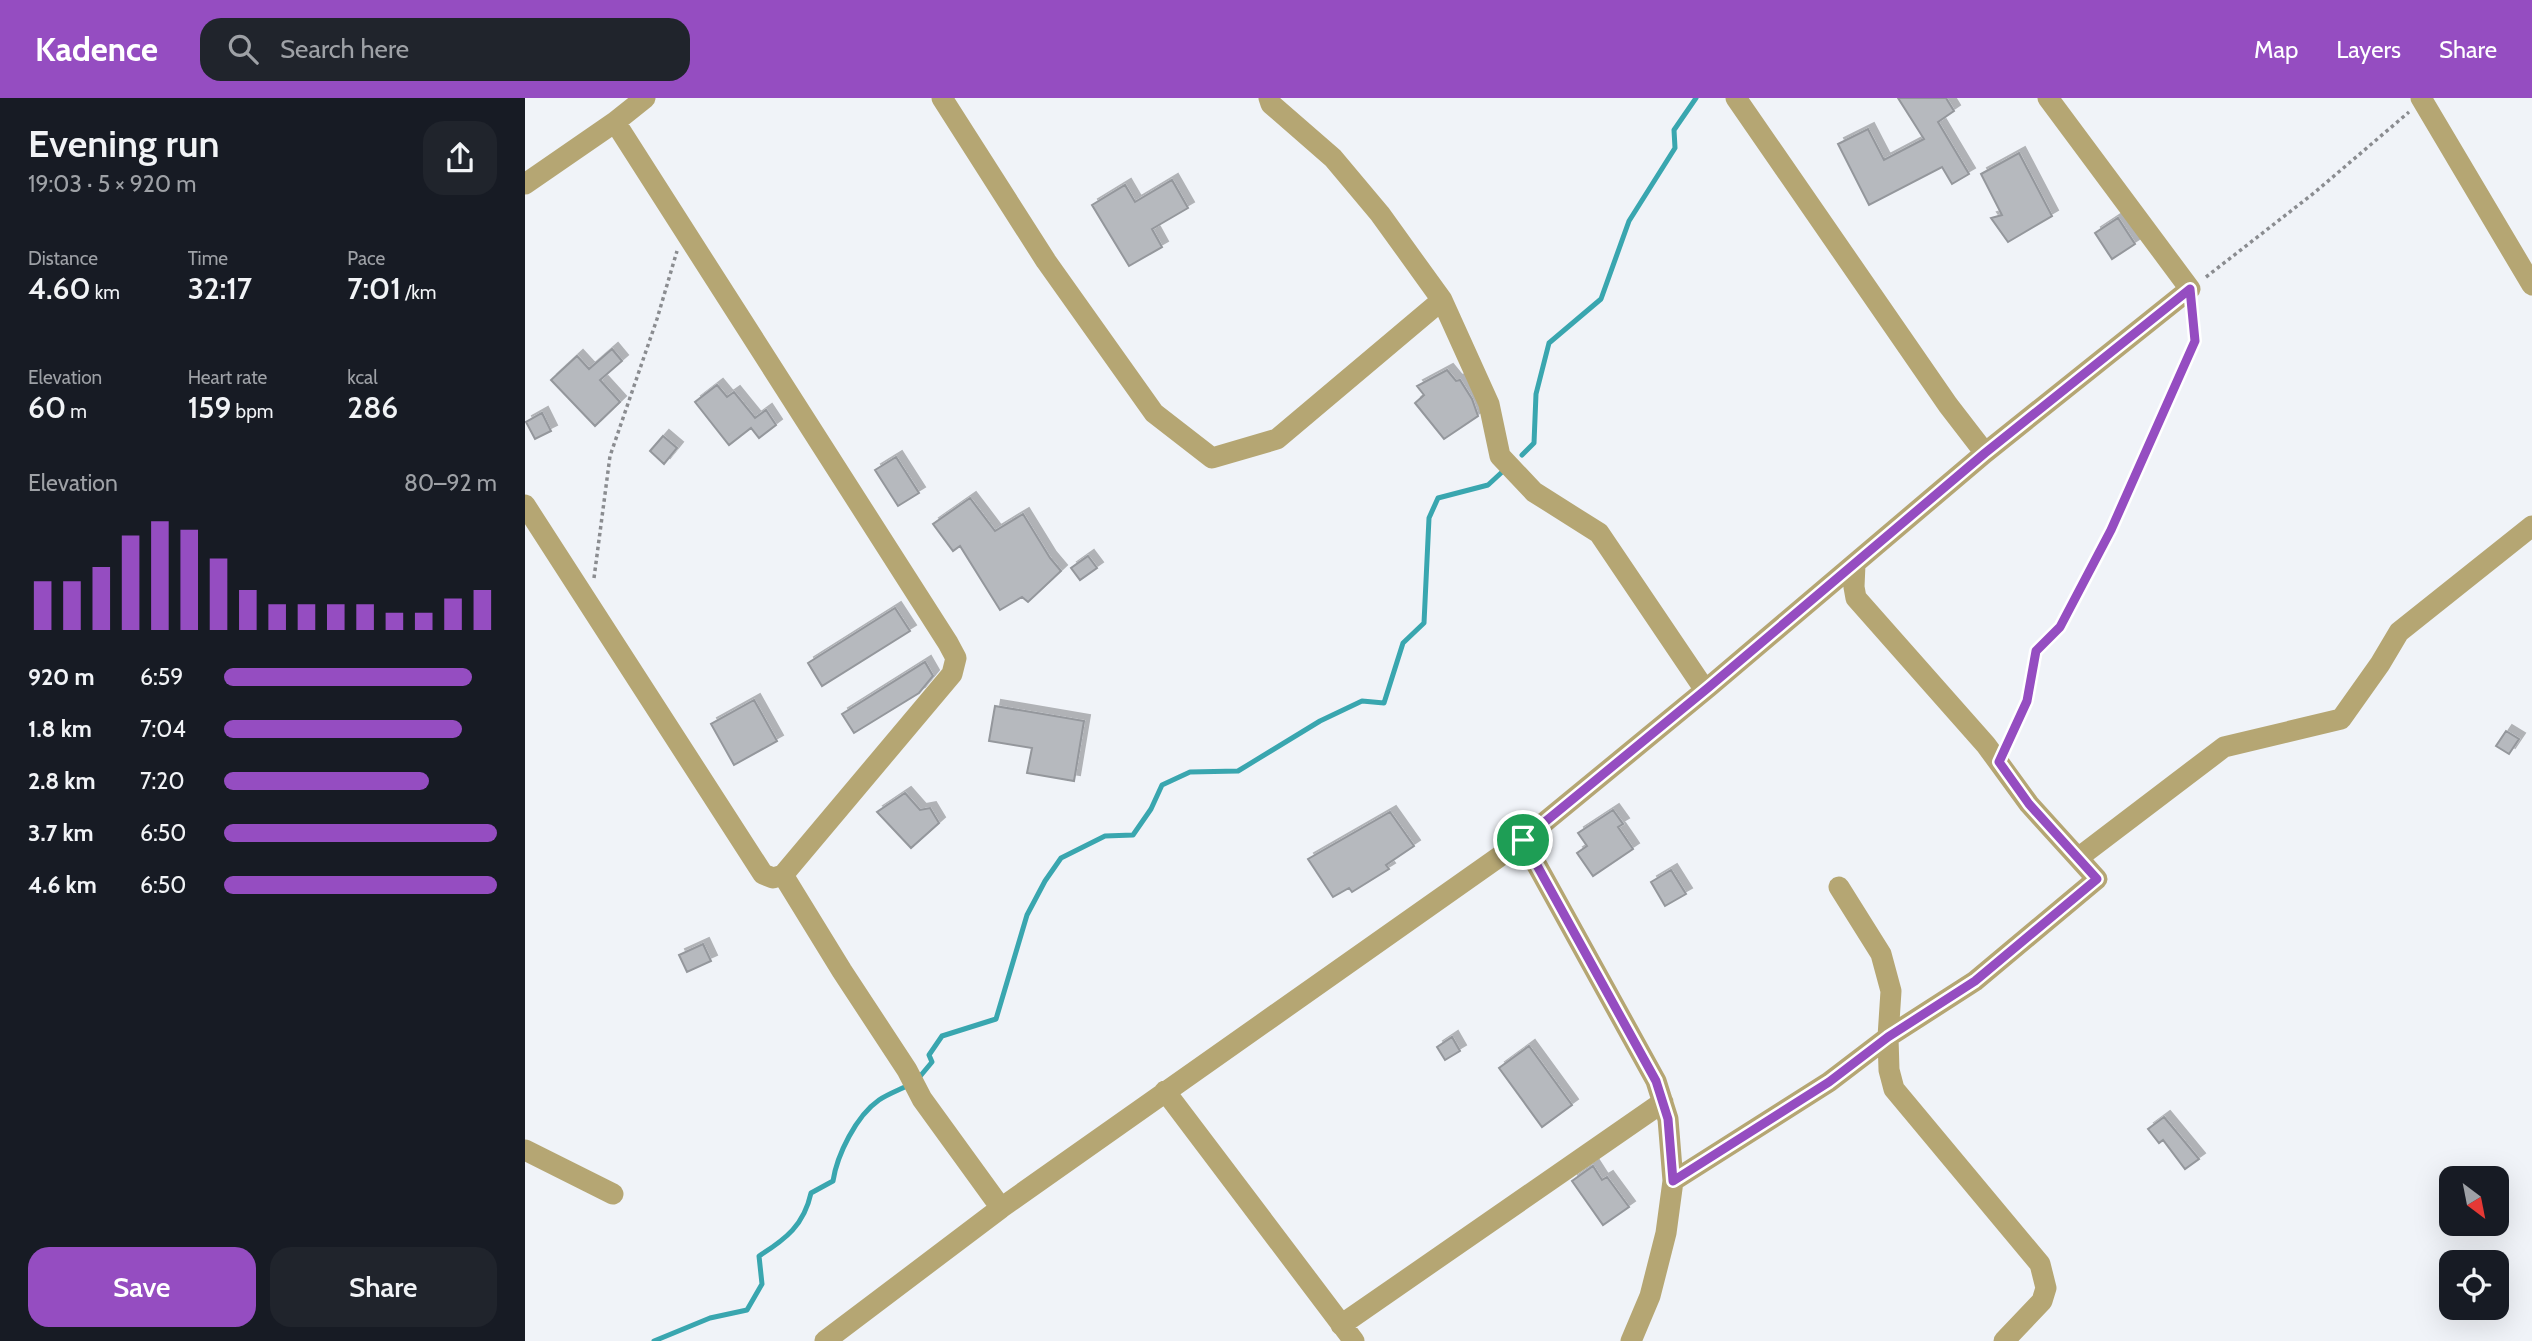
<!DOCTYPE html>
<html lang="en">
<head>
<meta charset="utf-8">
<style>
  body { margin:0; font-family:Cabin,sans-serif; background:#20242c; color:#f1f3f6; height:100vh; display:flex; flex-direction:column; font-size:26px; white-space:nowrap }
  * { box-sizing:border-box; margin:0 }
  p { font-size:23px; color:#9ea1a6 }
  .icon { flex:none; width:38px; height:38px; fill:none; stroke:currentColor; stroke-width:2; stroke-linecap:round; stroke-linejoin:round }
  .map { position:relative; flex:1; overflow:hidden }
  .side { display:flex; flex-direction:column; background:#171b24; width:525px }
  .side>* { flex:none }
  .needle { width:46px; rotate:148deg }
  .fabs { position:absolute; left:1914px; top:1068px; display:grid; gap:14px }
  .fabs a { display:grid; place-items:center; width:70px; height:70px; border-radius:14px; background:#171b24; box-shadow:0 7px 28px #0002; font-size:35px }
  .pin { position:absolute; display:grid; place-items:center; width:60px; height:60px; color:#fff; margin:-30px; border:4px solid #fff; border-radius:50%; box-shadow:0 2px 7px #0007 }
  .round { display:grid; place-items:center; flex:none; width:74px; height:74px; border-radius:21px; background:#20242c }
  .overview { display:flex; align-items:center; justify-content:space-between; height:119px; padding:0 28px }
  h1 { font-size:38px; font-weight:600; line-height:52px }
  .figures { display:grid; grid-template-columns:repeat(3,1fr); gap:10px; height:119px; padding:7px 28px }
  .figures div { display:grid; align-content:center }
  .figures b { font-size:30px; font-weight:600 }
  .figures small { font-size:19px; font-weight:400 }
  .figures p { font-size:19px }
  .chart { height:196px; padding:14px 28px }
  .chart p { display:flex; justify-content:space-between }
  .chart svg { width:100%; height:126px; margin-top:7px; stroke:#954dc1; stroke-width:6 }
  .action { display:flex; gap:14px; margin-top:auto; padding:14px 28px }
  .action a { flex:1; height:80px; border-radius:21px; background:#954dc1; color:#fff; font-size:28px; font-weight:600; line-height:80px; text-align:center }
  .action a+a { background:#20242c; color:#f1f3f6 }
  ul { padding:0 28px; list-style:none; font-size:23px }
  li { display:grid; grid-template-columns:112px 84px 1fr; align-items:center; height:52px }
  li i { height:18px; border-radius:9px; background:#954dc1 }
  header { display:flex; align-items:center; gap:42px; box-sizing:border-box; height:98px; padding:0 35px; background:#954dc1; color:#fff }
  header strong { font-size:33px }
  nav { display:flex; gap:38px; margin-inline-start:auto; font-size:24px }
  .search { width:490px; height:63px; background:#20242c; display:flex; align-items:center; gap:18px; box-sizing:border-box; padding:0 24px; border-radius:21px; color:#9ea1a6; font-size:26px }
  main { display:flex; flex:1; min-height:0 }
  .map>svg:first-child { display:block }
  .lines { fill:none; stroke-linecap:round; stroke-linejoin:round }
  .stream { stroke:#39a6af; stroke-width:5 }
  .building { fill:#b6b9be; stroke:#94979c; stroke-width:2; filter:url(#shadow) }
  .path { stroke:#8a8c90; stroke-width:3.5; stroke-dasharray:3.5 3.5; stroke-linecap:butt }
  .minor { stroke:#b5a673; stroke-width:21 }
  .route-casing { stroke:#fff; stroke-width:14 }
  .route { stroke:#954dc1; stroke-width:9 }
</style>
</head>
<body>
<header>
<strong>Kadence</strong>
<div class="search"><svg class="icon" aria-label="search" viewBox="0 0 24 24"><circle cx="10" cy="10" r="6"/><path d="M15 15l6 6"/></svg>Search here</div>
<nav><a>Map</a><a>Layers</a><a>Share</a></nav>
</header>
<main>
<section class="side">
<div class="overview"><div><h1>Evening run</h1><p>19:03 · 5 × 920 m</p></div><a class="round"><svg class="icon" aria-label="share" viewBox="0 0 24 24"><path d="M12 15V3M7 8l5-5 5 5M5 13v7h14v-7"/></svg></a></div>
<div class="figures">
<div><p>Distance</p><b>4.60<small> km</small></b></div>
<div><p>Time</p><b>32:17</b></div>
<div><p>Pace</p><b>7:01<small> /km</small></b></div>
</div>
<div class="figures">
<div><p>Elevation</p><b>60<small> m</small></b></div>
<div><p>Heart rate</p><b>159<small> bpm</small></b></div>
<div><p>kcal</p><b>286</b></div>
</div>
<div class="chart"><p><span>Elevation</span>80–92 m</p>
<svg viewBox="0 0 160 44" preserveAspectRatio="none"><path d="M5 44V27M15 44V27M25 44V22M35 44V11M45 44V6M55 44V9M65 44V19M75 44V30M85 44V35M95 44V35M105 44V35M115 44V35M125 44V38M135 44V38M145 44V33M155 44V30"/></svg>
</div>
<ul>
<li><b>920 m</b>6:59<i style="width:91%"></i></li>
<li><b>1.8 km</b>7:04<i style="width:87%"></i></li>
<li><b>2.8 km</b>7:20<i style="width:75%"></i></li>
<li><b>3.7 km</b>6:50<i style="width:100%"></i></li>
<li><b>4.6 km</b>6:50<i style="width:100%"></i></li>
</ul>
<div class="action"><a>Save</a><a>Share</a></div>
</section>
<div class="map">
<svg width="2007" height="1243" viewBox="0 0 2007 1243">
  <defs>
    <filter id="shadow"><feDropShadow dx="6" dy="-6" stdDeviation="0" flood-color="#0004"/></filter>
  </defs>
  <rect width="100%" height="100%" fill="#f0f3f8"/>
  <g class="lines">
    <path class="stream" d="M 997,357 L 1009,345 L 1011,296 L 1024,245 L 1076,201 L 1104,123 L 1150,50 L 1149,32 L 1171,0
      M 392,982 L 407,964 L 404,957 L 417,938 L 471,921 L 502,817 L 520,783 L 536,760 L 580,738 L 608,737 L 626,711 L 637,687 L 665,674 L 713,673 L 795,623 L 837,603 L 859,605 L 878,545 L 899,525 L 904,420 L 913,400 L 963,387 L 976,375
      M 129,1243 L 185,1220 L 222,1212 L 237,1186 L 234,1158 C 261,1141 279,1127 286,1095 L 308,1083 C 312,1057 331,1018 354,1002 C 363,996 374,992 384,987"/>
  </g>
  <path class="building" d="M 1373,0 L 1421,0 L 1429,13 L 1413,24 L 1444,76 L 1427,86 L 1417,69 L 1344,107 L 1313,46 L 1343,31 L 1359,62 L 1399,41 Z
    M 1494,55 L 1527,118 L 1483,144 L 1466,120 L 1477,117 L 1456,76 Z
    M 647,82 L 663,110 L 627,131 L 637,149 L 604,168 L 567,107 L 600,87 L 610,104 Z
    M 1593,120 L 1610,146 L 1587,161 L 1570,135 Z
    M 87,251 L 97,263 L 75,282 L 95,304 L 70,328 L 26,282 L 52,258 L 64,271 Z
    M 922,272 L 931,283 L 935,282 L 947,301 L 953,318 L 919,341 L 890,305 L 899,297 L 892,288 Z
    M 192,287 L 202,299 L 209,294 L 230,320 L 241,312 L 251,327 L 234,340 L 226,330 L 204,347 L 170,304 Z
    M 17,315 L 26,333 L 10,341 L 1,324 Z
    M 138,338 L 152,350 L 139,366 L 125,353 Z
    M 371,359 L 394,395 L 373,408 L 350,372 Z
    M 445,400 L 470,433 L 498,416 L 525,460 L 536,473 L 503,504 L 497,499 L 475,512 L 435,448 L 428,453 L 408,426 Z
    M 563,458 L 572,470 L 555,482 L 546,470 Z
    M 370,510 L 385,533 L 297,588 L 283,565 Z
    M 400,564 L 408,578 L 394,595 L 329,635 L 317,616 Z
    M 229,602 L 252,643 L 209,667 L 186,626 Z
    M 470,608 L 559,623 L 549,683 L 502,675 L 507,650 L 464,643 Z
    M 1981,633 L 1994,641 L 1984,656 L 1971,648 Z
    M 380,695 L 395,712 L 405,710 L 414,725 L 386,750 L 352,714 Z
    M 1088,712 L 1098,726 L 1093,729 L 1108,751 L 1068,778 L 1052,755 L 1062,748 L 1053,735 Z
    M 865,714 L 889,748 L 861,767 L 864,771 L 827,794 L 824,790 L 808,799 L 783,761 Z
    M 1146,772 L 1161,796 L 1140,808 L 1126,784 Z
    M 178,846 L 186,863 L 162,874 L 154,857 Z
    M 927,939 L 935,953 L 920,962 L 912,949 Z
    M 1004,948 L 1047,1007 L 1017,1029 L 974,970 Z
    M 1639,1019 L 1674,1061 L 1660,1071 L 1638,1042 L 1634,1045 L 1623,1031 Z
    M 1068,1068 L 1077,1082 L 1082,1079 L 1104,1109 L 1078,1127 L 1047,1083 Z"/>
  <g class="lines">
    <path class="path" d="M 1681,179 L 1789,95 L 1884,14
      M 69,480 L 85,358 L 132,221 L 152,153
      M 1482,646 L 1502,603 L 1511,553 L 1535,529 L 1586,432 L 1670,243 L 1667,214"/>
    <path class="minor" d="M 417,0 L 521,163 L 629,315 L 687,360 L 752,341 L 917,202
      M 744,0 L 746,6 L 808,60 L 855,116 L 917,202 L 964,306 L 975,358 L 1009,394 L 1074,435 L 1180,592
      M 1211,0 L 1423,307 L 1460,355
      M 1896,0 L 2007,187
      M 90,24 L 120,0
      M 0,86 L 90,24 L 423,545 L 431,560 L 427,576 L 258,777 L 248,780 L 238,776 L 0,407
      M 1330,466 L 1329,489 L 1331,500 L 1461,647 L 1504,706 L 1572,781 L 1450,883 L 1363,939
      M 998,742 L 1131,983 L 1143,1021 L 1148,1083 L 1141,1135 L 1125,1198 L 1106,1243
      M 1553,760 L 1699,649 L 1816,621 L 1855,566 L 1874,534 L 2007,428
      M 258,777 L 317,873 L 382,972 L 397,1001 L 476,1110
      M 1314,789 L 1356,856 L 1366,893 L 1363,939
      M 640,993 L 829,1243
      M 0,1052 L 88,1096
      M 1148,1083 L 1304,984 L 1363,939 L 1364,972 L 1369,991 L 1515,1166 L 1521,1190 L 1517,1203 L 1479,1243
      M 816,1227 L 1138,1004
      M 300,1243 L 476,1110 L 998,742 L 1184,589 L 1460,355 L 1665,191 L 1523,0"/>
  </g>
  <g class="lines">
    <g class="route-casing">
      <path id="route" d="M 1665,191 L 1670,243 L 1586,432 L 1535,529 L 1511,553 L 1502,603 L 1474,664 L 1504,706 L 1572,781 L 1450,883 L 1363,939 L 1304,984 L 1148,1083 L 1143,1021 L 1131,983 L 998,742 L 1184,589 L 1460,355 Z"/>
    </g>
    <use href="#route" class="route"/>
  </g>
</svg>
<div class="fabs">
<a><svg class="needle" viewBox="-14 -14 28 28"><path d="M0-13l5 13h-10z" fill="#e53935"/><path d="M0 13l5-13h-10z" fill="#9ea1a6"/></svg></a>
<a><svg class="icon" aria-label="locate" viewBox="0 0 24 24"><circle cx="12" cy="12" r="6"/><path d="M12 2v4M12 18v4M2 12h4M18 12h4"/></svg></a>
</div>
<div class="pin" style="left:998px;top:742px;background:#1e9e55"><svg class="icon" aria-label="arrive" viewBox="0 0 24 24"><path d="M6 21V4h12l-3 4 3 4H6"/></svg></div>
</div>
</main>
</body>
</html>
